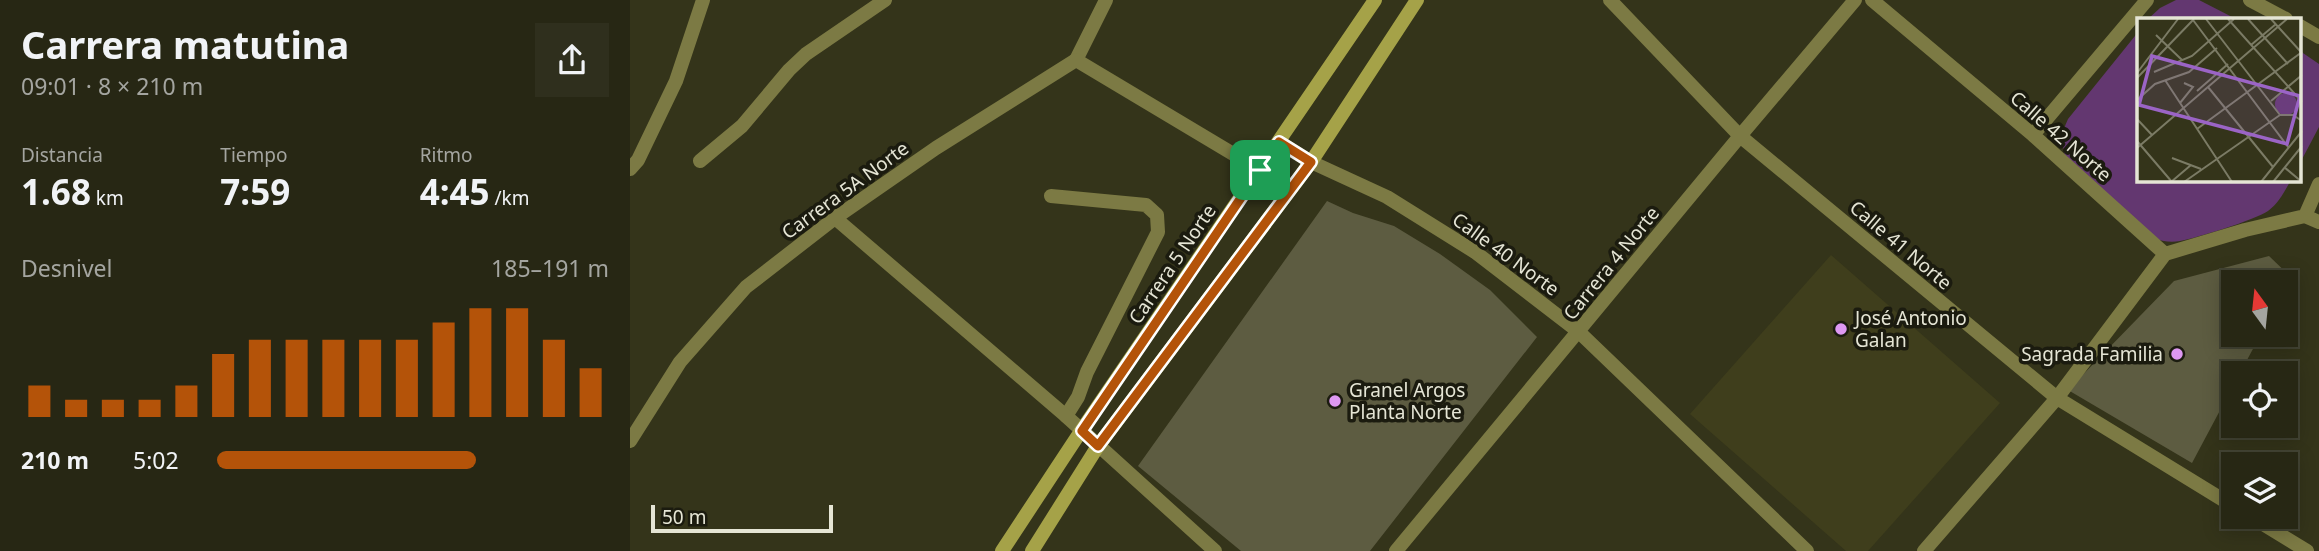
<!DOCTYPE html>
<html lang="es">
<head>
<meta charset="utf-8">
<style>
  body { margin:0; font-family:"Noto Sans",sans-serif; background:#2f2f1d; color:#f1f3f6; height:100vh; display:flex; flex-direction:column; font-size:26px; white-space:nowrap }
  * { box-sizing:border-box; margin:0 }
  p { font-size:23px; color:#a4a5a0 }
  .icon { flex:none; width:38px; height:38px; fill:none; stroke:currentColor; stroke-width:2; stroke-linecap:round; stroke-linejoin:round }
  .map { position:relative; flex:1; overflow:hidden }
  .panel { display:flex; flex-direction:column; background:#272714; width:630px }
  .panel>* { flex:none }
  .needle { width:46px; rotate:345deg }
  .buttons { position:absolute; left:1591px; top:270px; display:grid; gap:14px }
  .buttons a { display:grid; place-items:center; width:77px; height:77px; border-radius:0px; background:#272714; box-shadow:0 4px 18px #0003,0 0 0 2px #434434; font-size:35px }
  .scale { position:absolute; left:21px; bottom:18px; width:182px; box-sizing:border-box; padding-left:7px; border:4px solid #e5e5d5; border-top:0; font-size:19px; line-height:24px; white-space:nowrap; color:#e5e5d5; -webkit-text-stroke:5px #1b1b0f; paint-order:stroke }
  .pin { position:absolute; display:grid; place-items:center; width:60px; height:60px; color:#fff; margin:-30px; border-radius:14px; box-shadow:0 4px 10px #0006 }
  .round { display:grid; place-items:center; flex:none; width:74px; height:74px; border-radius:0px; background:#2f2f1d }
  .summary { display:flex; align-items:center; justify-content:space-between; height:119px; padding:0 21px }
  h1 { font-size:38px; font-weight:700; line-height:52px }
  .stats { display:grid; grid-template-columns:repeat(3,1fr); gap:10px; height:119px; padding:7px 21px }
  .stats div { display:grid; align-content:center }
  .stats b { font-size:35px; font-weight:700 }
  .stats small { font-size:19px; font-weight:400 }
  .stats p { font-size:19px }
  .chart { height:196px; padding:14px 21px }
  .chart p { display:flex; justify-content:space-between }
  .chart svg { width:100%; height:126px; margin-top:7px; stroke:#b45309; stroke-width:6 }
  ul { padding:0 21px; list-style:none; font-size:23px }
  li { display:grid; grid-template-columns:112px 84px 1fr; align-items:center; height:52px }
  li i { height:18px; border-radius:9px; background:#b45309 }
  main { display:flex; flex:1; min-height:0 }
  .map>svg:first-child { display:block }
  .built { fill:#3f3e1c }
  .green { fill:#633770 }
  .building { fill:#5d5c41 }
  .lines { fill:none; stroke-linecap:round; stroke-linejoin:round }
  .lane { stroke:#7c7a44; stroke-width:14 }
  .street { stroke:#7c7a44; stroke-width:14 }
  .secondary { stroke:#a5a248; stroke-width:14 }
  .route-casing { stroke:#fff; stroke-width:14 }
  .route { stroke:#b45309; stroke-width:9 }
  .poi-dot { fill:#de98f2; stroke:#1b1b0f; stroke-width:2.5 }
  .labels { text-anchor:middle; stroke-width:7; stroke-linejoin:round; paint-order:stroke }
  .street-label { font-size:19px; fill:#e5e5d5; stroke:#1b1b0f }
  .poi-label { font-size:19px; fill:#e5e5d5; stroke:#1b1b0f; text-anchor:start }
  .inset-road { fill:none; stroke:#7b7b65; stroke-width:2 }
  .view { fill:#9b64c6; fill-opacity:0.15; stroke:#9b64c6; stroke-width:3.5 }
  .inset-edge { fill:none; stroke:#e5e5d5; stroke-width:3.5 }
</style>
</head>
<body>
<main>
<section class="panel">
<div class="summary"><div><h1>Carrera matutina</h1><p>09:01 · 8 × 210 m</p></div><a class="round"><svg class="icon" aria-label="share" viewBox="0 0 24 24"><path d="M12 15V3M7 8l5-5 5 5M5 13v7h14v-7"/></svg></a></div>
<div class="stats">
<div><p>Distancia</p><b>1.68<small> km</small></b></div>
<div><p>Tiempo</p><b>7:59</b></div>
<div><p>Ritmo</p><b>4:45<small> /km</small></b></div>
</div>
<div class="chart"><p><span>Desnivel</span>185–191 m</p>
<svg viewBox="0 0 160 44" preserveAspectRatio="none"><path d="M5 44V33M15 44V38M25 44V38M35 44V38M45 44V33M55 44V22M65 44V17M75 44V17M85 44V17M95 44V17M105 44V17M115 44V11M125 44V6M135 44V6M145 44V17M155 44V27"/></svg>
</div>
<ul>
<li><b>210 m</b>5:02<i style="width:66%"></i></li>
</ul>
</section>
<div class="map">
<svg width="1689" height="551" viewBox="0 0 1689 551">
  <rect width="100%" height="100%" fill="#34341a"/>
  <path class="built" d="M 1201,255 L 1370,403 L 1238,551 L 1216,551 L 1060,414 Z"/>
  <path class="green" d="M 1546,0 L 1569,0 L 1606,19 L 1518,19 L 1530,8 Z
    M 1509,31 L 1509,180 L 1661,180 C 1654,192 1649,203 1638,211 C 1625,220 1566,238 1550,241 C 1540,243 1532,241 1523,238 L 1437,161 C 1431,146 1431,133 1438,119 Z
    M 1670,51 L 1689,64 L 1689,127 L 1670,163 Z"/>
  <path class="building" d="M 697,201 L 723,213 L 764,226 L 810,254 L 860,290 L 907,337 L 740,551 L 611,551 L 508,466 Z
    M 1639,256 L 1661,277 L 1656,288 L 1656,282 L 1603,282 L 1603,334 L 1631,334 L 1610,373 L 1603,373 L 1603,386 L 1562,463 L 1438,390 L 1544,281 Z"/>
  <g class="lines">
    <path class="lane" d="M 446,60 L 476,0
      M 421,196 L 516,205 L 527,215 L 528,232 L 457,372 L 448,397 L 436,416"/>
    <path class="street" d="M 980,0 L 1110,136 L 1427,398 L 1603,506
      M 1242,0 L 1403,135 L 1535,254
      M 1620,0 L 1656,19
      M 1670,26 L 1689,37
      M 1403,135 L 1517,0
      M 649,142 L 681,162 L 757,197 L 845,252 L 949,332 L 1177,551
      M 70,161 L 112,126 L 159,70 L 176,54 L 255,0
      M 0,169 L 8,160 L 46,81 L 73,0
      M 1675,216 L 1689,184
      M 205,218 L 436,416 L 585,551
      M 1535,254 L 1615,230 L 1675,216 L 1689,222
      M 0,441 L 50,362 L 116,287 L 205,218 L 306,148 L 446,60 L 630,170
      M 1620,516 L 1677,551
      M 766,551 L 1110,136 L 1225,0
      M 1294,551 L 1427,398 L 1535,254"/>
    <path class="secondary" d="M 372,551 L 451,431 L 745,0
      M 402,551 L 468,446 L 681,162 L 787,0"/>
  </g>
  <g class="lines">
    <g class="route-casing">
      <path id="route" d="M 649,142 L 681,162 L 468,446 L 452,431 Z"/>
    </g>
    <use href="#route" class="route"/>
  </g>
  <g class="poi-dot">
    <circle cx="1211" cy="329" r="7"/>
    <circle cx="1547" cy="354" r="7"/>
    <circle cx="705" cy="401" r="7"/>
  </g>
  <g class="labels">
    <g class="street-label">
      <text transform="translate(1431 136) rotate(41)" y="7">Calle 42 Norte</text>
      <text transform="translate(215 190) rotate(-36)" y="7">Carrera 5A Norte</text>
      <text transform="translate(1271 245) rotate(40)" y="7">Calle 41 Norte</text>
      <text transform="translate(876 254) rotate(36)" y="7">Calle 40 Norte</text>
      <text transform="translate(981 263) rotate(-51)" y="7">Carrera 4 Norte</text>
      <text transform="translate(542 264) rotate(-56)" y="7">Carrera 5 Norte</text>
    </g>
    <g class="poi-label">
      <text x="1225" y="325">José Antonio<tspan x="1225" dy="22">Galan</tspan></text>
      <text x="1533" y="361" text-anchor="end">Sagrada Familia</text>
      <text x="719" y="397">Granel Argos<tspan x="719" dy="22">Planta Norte</tspan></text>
    </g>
  </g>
  <g transform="translate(1507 18)">
    <rect width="164" height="164" fill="#34341a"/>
    <path d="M138 86a11 11 0 1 1 22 0a11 11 0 1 1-22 0Z" fill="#633770"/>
    <path class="inset-road" d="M 69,1 L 143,97M 91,1 L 165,84M 111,1 L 151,46M 134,1 L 164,34M 56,2 L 151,129M 19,17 L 45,42M 114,27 L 139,6M 17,54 L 55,38 L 97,1M 0,55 L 41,1M 0,60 L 57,1M 28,62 L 95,164M 71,69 L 136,149M 60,73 L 91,46M 0,82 L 18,66 L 52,54 L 80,30M 134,83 L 165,57M 43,85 L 56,69 L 47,65M 143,97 L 156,97 L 165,103M 0,101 L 15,117M 60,111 L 165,34M 0,123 L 35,164M 0,130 L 150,1M 35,140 L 64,151M 147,149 L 165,164M 34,164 L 54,147M 47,164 L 143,97M 124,164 L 165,113M 136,164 L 165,128"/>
    <path class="view" d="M 15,38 L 163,78 L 150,126 L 2,87 Z"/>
    <rect width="164" height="164" class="inset-edge"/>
  </g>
</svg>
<div class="buttons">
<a><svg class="needle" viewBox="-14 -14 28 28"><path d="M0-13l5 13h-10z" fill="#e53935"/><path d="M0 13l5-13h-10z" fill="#a4a5a0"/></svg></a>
<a><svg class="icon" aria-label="locate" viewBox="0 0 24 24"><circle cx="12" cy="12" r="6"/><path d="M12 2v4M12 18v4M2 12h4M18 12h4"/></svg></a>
<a><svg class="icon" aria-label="layers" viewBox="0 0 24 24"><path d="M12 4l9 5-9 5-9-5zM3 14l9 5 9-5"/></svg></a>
</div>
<div class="scale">50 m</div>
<div class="pin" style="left:630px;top:170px;background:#1e9e55"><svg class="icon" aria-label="arrive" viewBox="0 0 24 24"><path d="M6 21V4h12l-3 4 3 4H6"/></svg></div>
</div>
</main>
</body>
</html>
